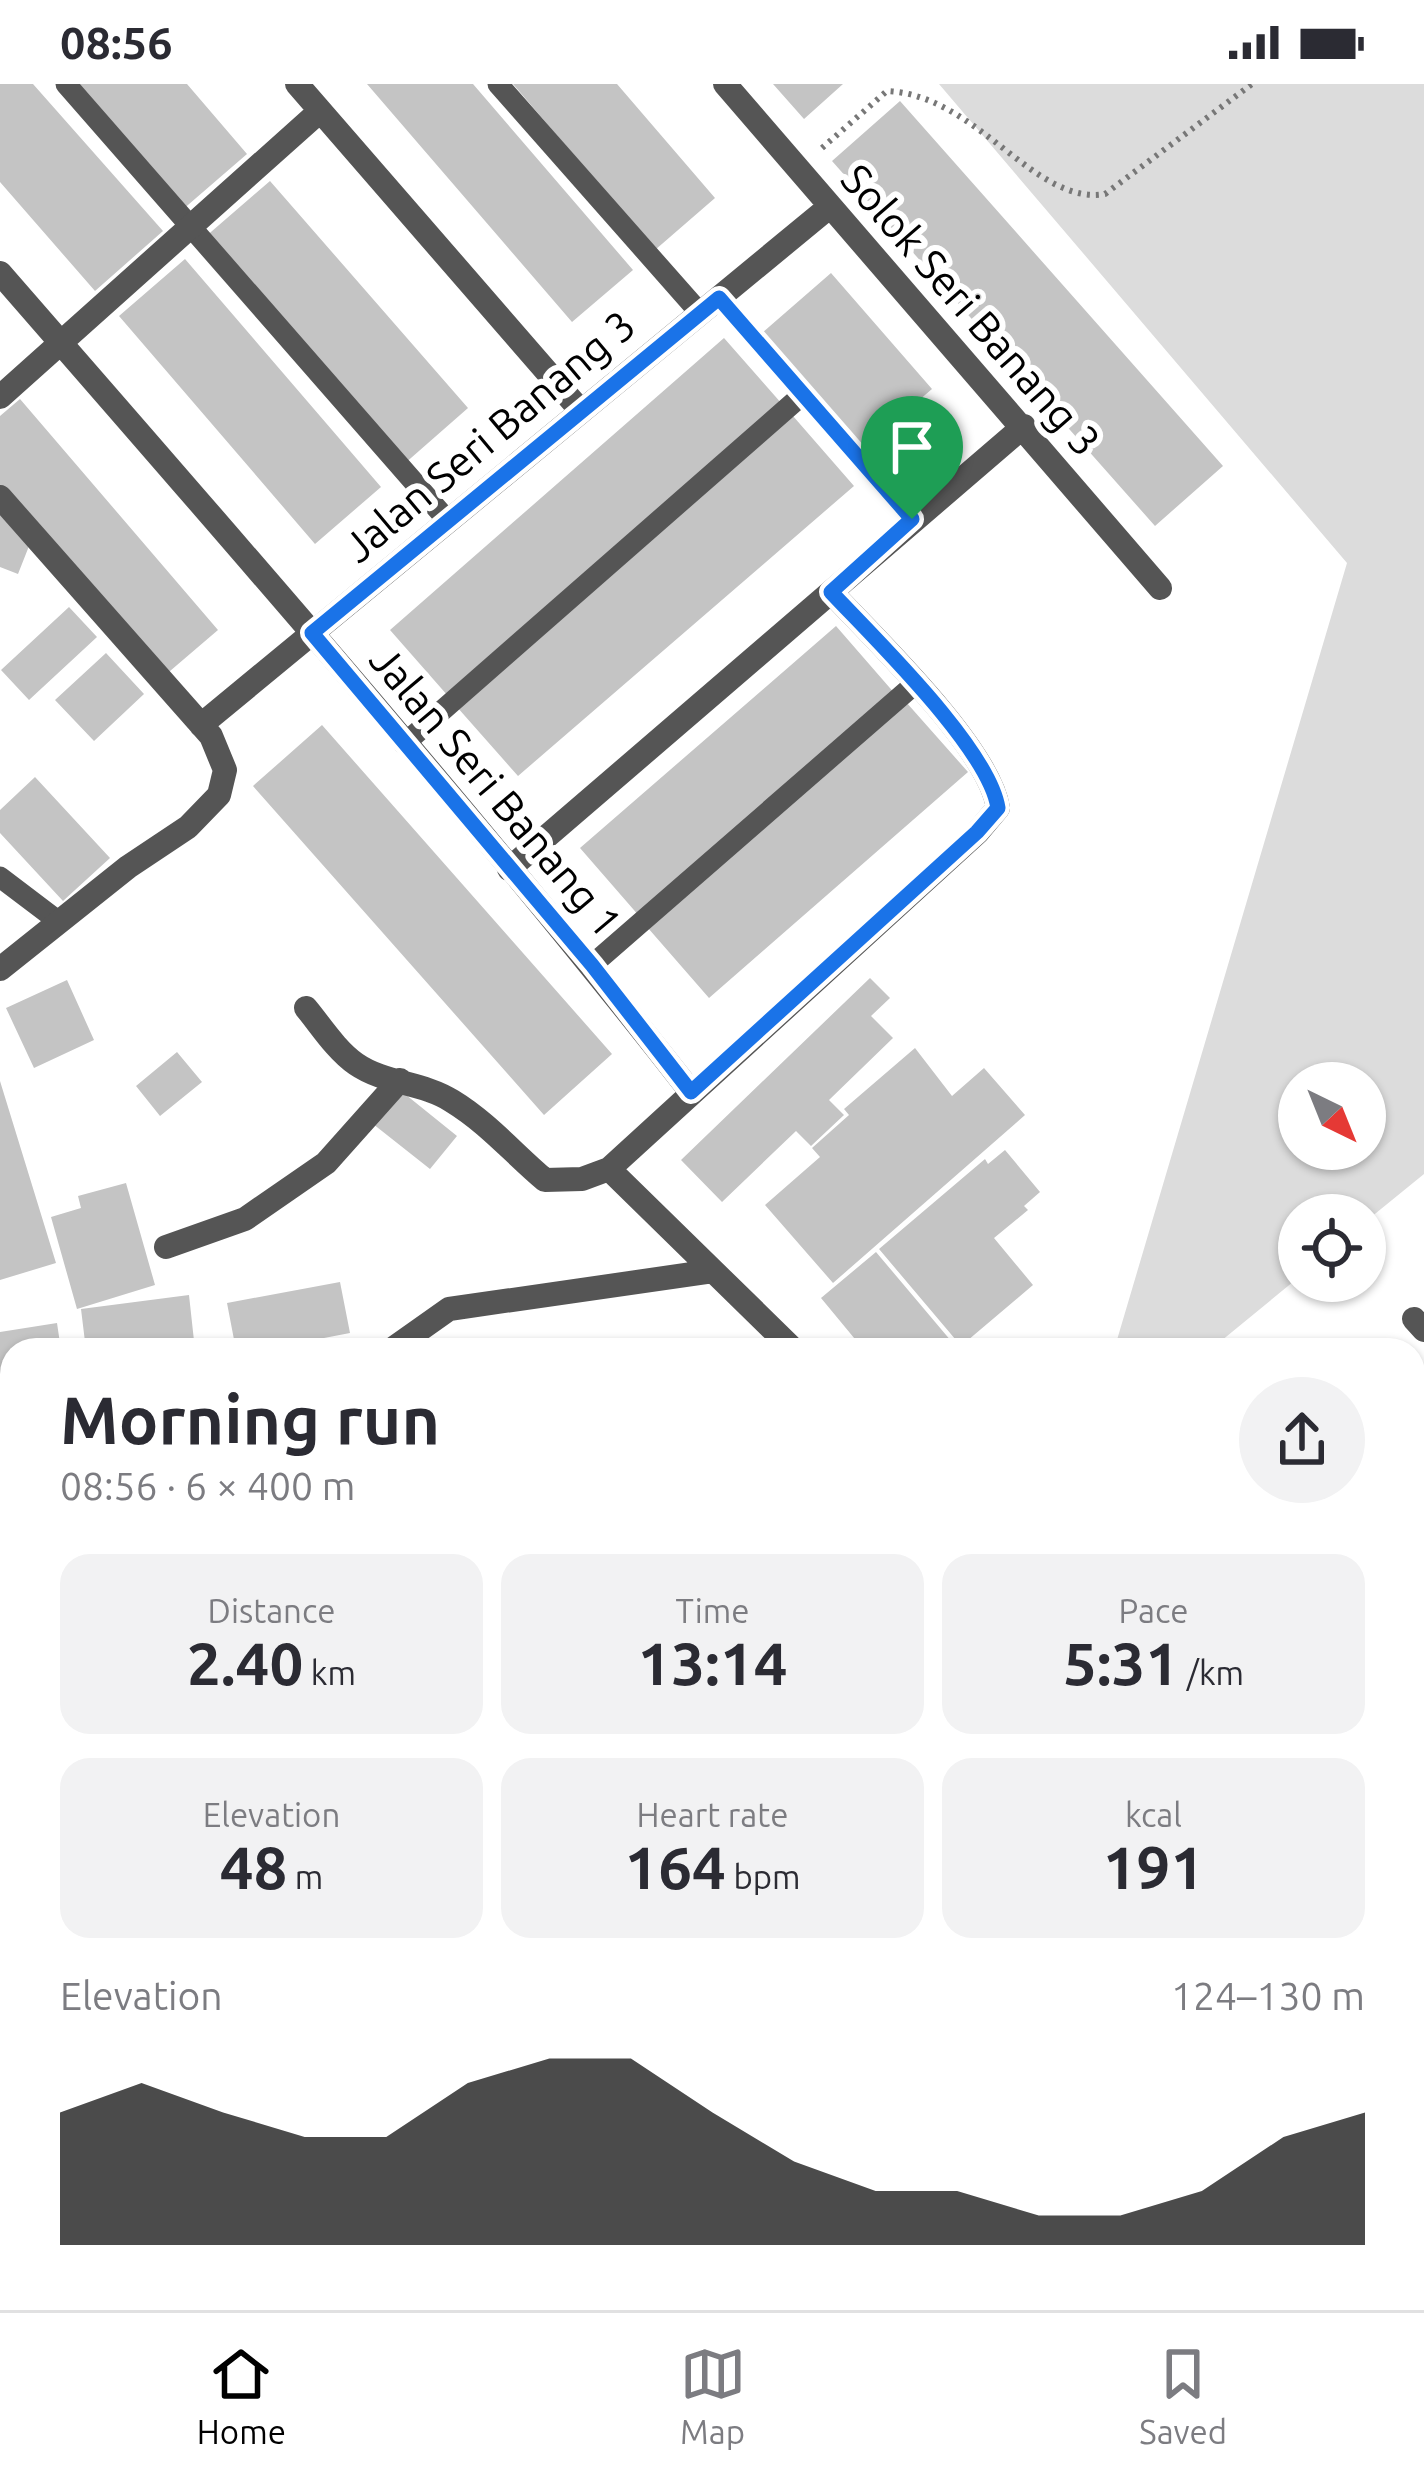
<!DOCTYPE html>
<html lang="en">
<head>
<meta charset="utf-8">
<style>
  body { margin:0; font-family:Ubuntu,sans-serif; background:#f2f2f3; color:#2b2b33; height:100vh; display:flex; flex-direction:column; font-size:45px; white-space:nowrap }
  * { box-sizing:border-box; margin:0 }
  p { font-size:39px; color:#7c7c81 }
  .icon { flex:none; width:66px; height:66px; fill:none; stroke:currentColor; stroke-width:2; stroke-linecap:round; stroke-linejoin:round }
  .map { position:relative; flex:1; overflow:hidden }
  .drawer { position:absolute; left:0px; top:1254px; width:1425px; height:972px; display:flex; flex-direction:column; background:#fff; border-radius:36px 36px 0 0; box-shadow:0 3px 9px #0004 }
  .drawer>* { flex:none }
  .needle { width:78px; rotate:137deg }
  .buttons { position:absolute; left:1278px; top:978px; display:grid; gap:24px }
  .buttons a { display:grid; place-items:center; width:108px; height:108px; border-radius:50%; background:#fff; box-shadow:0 3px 9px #0004; font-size:60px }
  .pin { position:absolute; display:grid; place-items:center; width:102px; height:102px; color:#fff; margin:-123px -51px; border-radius:50% 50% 50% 0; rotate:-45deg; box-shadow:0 0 12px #0007 }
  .pin .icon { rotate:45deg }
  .round { display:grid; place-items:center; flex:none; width:126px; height:126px; border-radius:63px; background:#f2f2f3 }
  .summary { display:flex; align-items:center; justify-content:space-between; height:204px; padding:0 60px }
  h1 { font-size:66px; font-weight:700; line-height:90px }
  .metrics { display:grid; grid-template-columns:repeat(3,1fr); gap:18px; height:204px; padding:12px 60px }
  .metrics div { display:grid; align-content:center; border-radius:30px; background:#f2f2f3; text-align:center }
  .metrics b { font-size:60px; font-weight:700 }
  .metrics small { font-size:33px; font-weight:400 }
  .metrics p { font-size:33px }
  .chart { height:336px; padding:24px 60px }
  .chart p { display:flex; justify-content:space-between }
  .chart svg { width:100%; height:216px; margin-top:12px; fill:#000; opacity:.7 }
  .status { display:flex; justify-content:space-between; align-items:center; height:84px; padding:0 60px; background:#fff; direction:ltr }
  .status svg { height:33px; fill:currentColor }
  .tabs { display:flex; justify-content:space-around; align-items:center; height:168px; border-top:3px solid #e1e1e2; background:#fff; font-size:33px; color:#7c7c81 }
  .tabs a { display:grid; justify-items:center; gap:6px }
  .tabs .on { color:#000 }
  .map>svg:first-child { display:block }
  .green { fill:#dcdcdc; fill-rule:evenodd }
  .building { fill:#c4c4c4 }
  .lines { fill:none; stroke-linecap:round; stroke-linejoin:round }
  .path { stroke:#777; stroke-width:6; stroke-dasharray:3 6; stroke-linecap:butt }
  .lane { stroke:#555; stroke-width:21 }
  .street { stroke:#555; stroke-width:24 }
  .route-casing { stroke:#fff; stroke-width:24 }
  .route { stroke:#1a73e8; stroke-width:15 }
  .labels { text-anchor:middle; stroke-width:12; stroke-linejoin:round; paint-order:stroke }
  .street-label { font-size:42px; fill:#000; stroke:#fff }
</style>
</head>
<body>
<div class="status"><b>08:56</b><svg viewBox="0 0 49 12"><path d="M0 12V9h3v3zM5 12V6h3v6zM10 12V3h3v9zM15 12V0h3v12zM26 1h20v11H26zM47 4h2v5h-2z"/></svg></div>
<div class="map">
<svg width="1424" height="2226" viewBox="0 0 1424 2226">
  <rect width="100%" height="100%" fill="#fff"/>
  <path class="green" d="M 939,0 L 1424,0 L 1424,1090 L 1365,1138 L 1365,1131 L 1299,1131 L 1299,1193 L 1210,1266 L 1114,1266 L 1347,479 ZM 1299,999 L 1365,999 L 1365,1065 L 1299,1065 Z"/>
  <path class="building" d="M 0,0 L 33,0 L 163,147 L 95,207 L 0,98 Z
    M 72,0 L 187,0 L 247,70 L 181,127 Z
    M 367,0 L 473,0 L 633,186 L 572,238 Z
    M 513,0 L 617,0 L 715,114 L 655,166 Z
    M 773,0 L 843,0 L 804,35 Z
    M 900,17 L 1223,382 L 1155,442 L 832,77 Z
    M 270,97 L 468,324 L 403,381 L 204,154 Z
    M 185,175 L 381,403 L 315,460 L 119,232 Z
    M 831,189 L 932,305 L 863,364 L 762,249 Z
    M 724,254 L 782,320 L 448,612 L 390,546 Z
    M 20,315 L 218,546 L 163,593 L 0,403 L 0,332 Z
    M 793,332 L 854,402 L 518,692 L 457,623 Z
    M 0,421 L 31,457 L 18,490 L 0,483 Z
    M 69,523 L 97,553 L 29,616 L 1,586 Z
    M 836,542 L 896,611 L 640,833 L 580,764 Z
    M 106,569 L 144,610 L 94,657 L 55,616 Z
    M 906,618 L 968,688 L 709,914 L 648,844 Z
    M 322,641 L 612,970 L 544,1031 L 253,702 Z
    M 35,693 L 110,774 L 63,817 L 0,749 L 0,726 Z
    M 870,894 L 890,914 L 871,932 L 893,954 L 829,1016 L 844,1031 L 811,1062 L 796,1047 L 722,1118 L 681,1076 Z
    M 67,896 L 94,956 L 34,984 L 6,924 Z
    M 915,964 L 952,1012 L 984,984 L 1025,1031 L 833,1199 L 765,1121 L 820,1073 L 812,1064 L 849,1031 L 844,1025 Z
    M 177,968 L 202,998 L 160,1032 L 136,1002 Z
    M 0,997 L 56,1179 L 0,1196 Z
    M 395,1002 L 457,1052 L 430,1085 L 368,1036 Z
    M 1005,1066 L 1040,1108 L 1024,1122 L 1028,1126 L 994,1154 L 1033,1201 L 961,1262 L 879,1165 L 985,1075 L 988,1080 Z
    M 126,1099 L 155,1201 L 77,1225 L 51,1133 L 81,1124 L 78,1112 Z
    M 876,1168 L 957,1264 L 954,1266 L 864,1266 L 821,1214 Z
    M 340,1198 L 350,1249 L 324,1254 L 326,1265 L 236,1266 L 227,1219 Z
    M 189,1211 L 195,1266 L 86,1266 L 81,1225 Z
    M 57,1239 L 61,1266 L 12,1266 L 12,1326 L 0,1328 L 0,1248 Z
    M 12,1334 L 12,1424 L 0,1425 L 0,1335 Z
    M 1413,1339 L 1424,1351 L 1424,1468 L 1413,1456 Z
    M 0,1428 L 12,1428 L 12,1471 L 0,1471 Z
    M 12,1476 L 12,1588 L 0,1589 L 0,1477 Z
    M 12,1592 L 12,1646 L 0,1647 L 0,1593 Z
    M 1413,1909 L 1424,1921 L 1424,2018 L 1413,2006 Z
    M 3,2035 L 12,2035 L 12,2088 L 2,2088 Z
    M 1413,2179 L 1424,2202 L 1424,2226 L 1345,2226 L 1340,2214 L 1413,2214 Z
    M 902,2214 L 981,2214 L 981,2215 L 946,2226 L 906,2226 Z"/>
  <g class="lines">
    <path class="path" d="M 822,64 L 887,7 C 978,11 1034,122 1105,110 L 1252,0"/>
    <path class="lane" d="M 66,0 L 448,437
      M 498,0 L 700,229
      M 719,214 L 912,435
      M 404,660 L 801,312
      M 0,793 L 58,837
      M 592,881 L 916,599
      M 1413,1513 L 1424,1526
      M 1413,2064 L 1424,2087"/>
    <path class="street" d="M 297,0 L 581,327
      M 725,0 L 1160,504
      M 0,189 C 234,458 471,727 691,1008
      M 0,313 L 320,27
      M 0,413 L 211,652 L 225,686 L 219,711 L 188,743 L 128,783 L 0,885
      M 201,641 L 828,124
      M 509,785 L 1024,342
      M 306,924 C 321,942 336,966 356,980 C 385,1000 422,998 452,1017 C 488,1039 514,1070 545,1096 L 582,1095 L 609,1085 L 977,749 L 998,724 C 989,664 875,555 831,508
      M 609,1085 L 794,1266
      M 166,1163 L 245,1135 L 326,1079 L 400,996
      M 1414,1235 L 1424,1246
      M 391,1266 L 449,1225 L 713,1187
      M 0,1346 L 12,1343
      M 1413,1610 L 1424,1602
      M 1413,1781 L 1424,1793
      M 1413,1838 L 1424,1826
      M 88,2214 L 88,2226
      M 302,2214 L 304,2226
      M 579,2214 L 582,2226
      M 859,2214 L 863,2226
      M 1086,2214 L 1095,2226
      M 1278,2214 L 1286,2226
      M 422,2226 L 494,2214"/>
  </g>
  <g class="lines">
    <g class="route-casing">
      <path id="route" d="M 719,214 L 912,435 L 831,508 C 875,555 989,665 998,724 L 977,748 L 691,1008 L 592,881 L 312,549 Z"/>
    </g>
    <use href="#route" class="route"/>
  </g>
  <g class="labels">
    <g class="street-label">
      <text transform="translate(971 226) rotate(49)" y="15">Solok Seri Banang 3</text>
      <text transform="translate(489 352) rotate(-40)" y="15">Jalan Seri Banang 3</text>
      <text transform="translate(496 707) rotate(50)" y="15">Jalan Seri Banang 1</text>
    </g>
  </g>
</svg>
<div class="buttons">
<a><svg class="needle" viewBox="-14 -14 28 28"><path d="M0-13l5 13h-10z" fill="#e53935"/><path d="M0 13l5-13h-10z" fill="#7c7c81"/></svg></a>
<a><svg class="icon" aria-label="locate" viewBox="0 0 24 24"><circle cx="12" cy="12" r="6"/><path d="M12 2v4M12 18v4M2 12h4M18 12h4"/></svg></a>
</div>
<div class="pin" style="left:912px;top:435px;background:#1e9e55"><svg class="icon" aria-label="arrive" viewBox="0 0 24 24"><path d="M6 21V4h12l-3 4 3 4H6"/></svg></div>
<section class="drawer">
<div class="summary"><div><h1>Morning run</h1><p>08:56 · 6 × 400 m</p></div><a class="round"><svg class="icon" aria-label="share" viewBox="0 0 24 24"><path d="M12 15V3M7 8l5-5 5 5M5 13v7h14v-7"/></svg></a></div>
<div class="metrics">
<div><p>Distance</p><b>2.40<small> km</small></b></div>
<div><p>Time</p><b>13:14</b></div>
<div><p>Pace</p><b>5:31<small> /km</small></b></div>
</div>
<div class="metrics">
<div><p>Elevation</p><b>48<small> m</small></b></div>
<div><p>Heart rate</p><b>164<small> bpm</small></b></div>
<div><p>kcal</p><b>191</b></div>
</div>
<div class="chart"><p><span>Elevation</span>124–130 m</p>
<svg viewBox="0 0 160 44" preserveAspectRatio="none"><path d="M0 44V17L10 11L20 17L30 22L40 22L50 11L60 6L70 6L80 17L90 27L100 33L110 33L120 38L130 38L140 33L150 22L160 17V44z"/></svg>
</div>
</section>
</div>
<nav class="tabs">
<a class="on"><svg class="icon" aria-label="home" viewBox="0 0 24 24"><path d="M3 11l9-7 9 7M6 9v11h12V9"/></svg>Home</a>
<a><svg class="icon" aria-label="map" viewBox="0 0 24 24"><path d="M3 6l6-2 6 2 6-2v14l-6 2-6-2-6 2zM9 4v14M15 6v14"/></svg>Map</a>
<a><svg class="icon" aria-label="saved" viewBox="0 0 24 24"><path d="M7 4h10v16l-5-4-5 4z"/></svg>Saved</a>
</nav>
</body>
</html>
